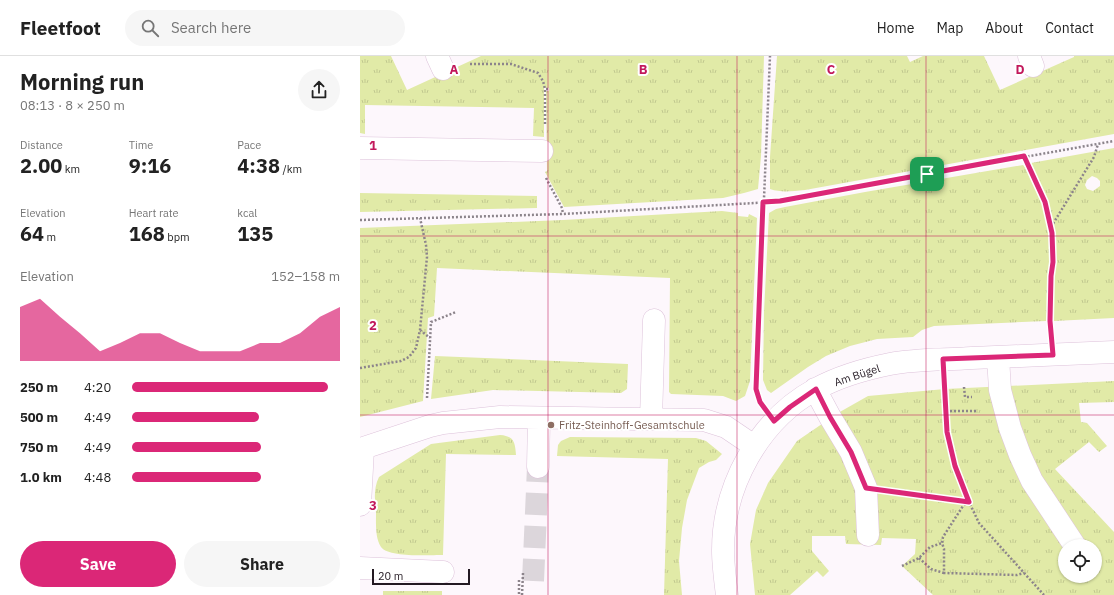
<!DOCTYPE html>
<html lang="en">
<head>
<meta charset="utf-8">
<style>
  body { margin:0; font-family:"IBM Plex Sans",sans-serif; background:#f6f6f6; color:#222; height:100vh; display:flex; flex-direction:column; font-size:15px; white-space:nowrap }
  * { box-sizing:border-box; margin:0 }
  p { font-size:13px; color:#767676 }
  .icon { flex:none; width:22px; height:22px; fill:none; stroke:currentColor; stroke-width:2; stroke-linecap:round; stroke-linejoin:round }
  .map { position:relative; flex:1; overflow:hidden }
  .panel { display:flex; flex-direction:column; background:#fff; width:360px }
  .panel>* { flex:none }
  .tools { position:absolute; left:698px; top:483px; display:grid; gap:8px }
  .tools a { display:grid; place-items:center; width:44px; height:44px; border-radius:50%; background:#fff; box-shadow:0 1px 3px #0004; font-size:20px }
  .scale { position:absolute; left:12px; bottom:10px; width:98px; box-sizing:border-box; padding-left:4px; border:2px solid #231922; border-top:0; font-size:11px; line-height:14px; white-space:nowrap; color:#231922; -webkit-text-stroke:3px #fff; paint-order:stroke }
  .pin { position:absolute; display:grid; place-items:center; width:34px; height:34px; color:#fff; margin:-17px; border-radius:8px; box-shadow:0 2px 6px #0006 }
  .round { display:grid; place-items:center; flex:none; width:42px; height:42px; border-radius:21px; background:#f6f6f6 }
  .head { display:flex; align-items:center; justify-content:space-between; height:68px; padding:0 20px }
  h1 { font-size:22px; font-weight:700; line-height:30px }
  .metrics { display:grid; grid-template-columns:repeat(3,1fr); gap:6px; height:68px; padding:4px 20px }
  .metrics div { display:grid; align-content:center }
  .metrics b { font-size:20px; font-weight:700 }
  .metrics small { font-size:11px; font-weight:400 }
  .metrics p { font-size:11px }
  .chart { height:112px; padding:8px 20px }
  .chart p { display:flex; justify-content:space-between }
  .chart svg { width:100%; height:72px; margin-top:4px; fill:#db2777; opacity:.7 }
  .primary-button { display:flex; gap:8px; margin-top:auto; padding:8px 20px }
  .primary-button a { flex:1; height:46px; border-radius:24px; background:#db2777; color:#fff; font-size:16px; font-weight:700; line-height:46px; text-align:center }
  .primary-button a+a { background:#f6f6f6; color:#222 }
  ul { padding:0 20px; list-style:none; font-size:13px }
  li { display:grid; grid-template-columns:64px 48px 1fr; align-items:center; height:30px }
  li i { height:10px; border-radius:5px; background:#db2777 }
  header { display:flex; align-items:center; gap:24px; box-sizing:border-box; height:56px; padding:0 20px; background:#fff; border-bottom:1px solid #e0e0e0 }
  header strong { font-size:19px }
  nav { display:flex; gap:22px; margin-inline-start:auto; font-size:14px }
  .search { width:280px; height:36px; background:#f6f6f6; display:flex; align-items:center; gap:10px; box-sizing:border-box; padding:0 14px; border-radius:22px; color:#767676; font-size:15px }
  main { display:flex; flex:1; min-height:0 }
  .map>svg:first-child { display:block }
  .grass { fill:url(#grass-tufts); fill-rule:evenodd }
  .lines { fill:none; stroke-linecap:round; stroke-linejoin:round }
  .minor-tunnel { stroke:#dcd6db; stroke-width:22; stroke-dasharray:22 11; stroke-linecap:butt }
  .minor-casing { stroke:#ddc2da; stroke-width:23 }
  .path { stroke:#8c848b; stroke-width:2.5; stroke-dasharray:2 2; stroke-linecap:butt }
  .minor { stroke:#fff; stroke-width:22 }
  .route-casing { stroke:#fff; stroke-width:8 }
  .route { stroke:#db2777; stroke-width:5 }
  .grid { fill:none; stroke:#c2185b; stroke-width:1; stroke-opacity:0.55 }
  .education-dot { fill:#8d6e63; stroke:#fff; stroke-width:1.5 }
  .labels { text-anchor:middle; stroke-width:4; stroke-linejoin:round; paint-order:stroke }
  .street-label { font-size:11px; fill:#231922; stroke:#fff }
  .education-label { font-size:11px; fill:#785e54; stroke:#fff; text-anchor:start }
  .grid-label { font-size:13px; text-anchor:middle; font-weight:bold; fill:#c2185b; stroke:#fff; stroke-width:4; stroke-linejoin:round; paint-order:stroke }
</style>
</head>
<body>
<header>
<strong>Fleetfoot</strong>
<div class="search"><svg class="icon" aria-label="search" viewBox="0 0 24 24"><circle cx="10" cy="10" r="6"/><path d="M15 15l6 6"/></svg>Search here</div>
<nav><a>Home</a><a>Map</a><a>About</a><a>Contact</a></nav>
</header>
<main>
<section class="panel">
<div class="head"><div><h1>Morning run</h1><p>08:13 · 8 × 250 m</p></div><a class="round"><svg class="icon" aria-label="share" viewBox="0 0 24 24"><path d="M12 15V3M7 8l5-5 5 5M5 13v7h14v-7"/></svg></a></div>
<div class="metrics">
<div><p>Distance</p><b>2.00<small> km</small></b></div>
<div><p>Time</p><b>9:16</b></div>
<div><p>Pace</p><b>4:38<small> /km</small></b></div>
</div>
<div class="metrics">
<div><p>Elevation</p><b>64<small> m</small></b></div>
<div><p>Heart rate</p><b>168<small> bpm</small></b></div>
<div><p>kcal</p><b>135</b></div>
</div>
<div class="chart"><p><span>Elevation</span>152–158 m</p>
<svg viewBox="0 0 160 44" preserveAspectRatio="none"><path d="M0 44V11L10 6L20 17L30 27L40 38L50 33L60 27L70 27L80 33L90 38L100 38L110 38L120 33L130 33L140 27L150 17L160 11V44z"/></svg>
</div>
<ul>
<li><b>250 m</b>4:20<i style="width:94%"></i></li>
<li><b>500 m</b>4:49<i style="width:61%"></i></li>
<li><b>750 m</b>4:49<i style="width:62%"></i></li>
<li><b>1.0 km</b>4:48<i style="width:62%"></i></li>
</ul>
<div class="primary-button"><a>Save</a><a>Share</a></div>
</section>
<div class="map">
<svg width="754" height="539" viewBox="0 0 754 539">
  <defs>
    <pattern id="grass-tufts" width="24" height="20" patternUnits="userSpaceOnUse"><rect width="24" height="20" fill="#e1eaa7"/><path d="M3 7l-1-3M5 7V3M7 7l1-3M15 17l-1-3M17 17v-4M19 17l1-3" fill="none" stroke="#c1c88f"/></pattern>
  </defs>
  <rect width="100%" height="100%" fill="#fdf7fc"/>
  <path class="grass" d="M 0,0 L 31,0 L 47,34 L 121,0 L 404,0 L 401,100 L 398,133 L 384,137 L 363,142 L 204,151 L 185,116 L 187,115 L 186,35 L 189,35 L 189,32 L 184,32 L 184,81 L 173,80 L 174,52 L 5,49 L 5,78 L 0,77 Z
    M 417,0 L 547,0 L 550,6 L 563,0 L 624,0 L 640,34 L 714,1 L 714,0 L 754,0 L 754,78 L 445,134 C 432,135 422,137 410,133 L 410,101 Z
    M 754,92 L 754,262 L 694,265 C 691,251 690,233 691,219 C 693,203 696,186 694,170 C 690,148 679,127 671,107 ZM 732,120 L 737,122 L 740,125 L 740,130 L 733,135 L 727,133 L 725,129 L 727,124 Z
    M 663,109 C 669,115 672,122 675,130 C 691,162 691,185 689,219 C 688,235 689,250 686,265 L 574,270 L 562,274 L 553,281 L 517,283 L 490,290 L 466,300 L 448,311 L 411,337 L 407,334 L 403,324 L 404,256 L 409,157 L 416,153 L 425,151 L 505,136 Z
    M 0,137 L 177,140 L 177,152 L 0,156 Z
    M 362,155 L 378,157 L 378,160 L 388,161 L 389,158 L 397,162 L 390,325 L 385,340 L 376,345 L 363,340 L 311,338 L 309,336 L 310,222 L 77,212 L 74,260 L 68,262 L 63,345 L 0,361 L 0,172 L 203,164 Z
    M 75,300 L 268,308 L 267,333 L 261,337 L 133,334 L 71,343 Z
    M 754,325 L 754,346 L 719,347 L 721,366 L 727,367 L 747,390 L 739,396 L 729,386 L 695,413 L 754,476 L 754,539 L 573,539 L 542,510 L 555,498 L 556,483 L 522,482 L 521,489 L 486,488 L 485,480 L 452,480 L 452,495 L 469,515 L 463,521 L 457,515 L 430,539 L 395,539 L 390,488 L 396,454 L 408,427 L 437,385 L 478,357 L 508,340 L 585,333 ZM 705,490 L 735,490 L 735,520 L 705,520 Z
    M 140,379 C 154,380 155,386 156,399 L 86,398 L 83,499 C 70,499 29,502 21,491 C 15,482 16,467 16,457 C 15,445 13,433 19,421 L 71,388 Z
    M 210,381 L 336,382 L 346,385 L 362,398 L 356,404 L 349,406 L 339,412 L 327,444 L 322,472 L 319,505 L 322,539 L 304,539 L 308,403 L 197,400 L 198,389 L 201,385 Z
    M 23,535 L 82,535 L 82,539 L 23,539 Z"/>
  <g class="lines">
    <path class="minor-tunnel" d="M 173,525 L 178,411"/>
    <g class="minor-casing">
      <path id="minor" d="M 77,0 L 83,13
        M 669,0 L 673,10
        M 0,92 L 182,95
        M 638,301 L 640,334 L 650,372 L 660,399 L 672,425 L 715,490
        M 455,333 L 470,361 L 491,396 L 506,432 L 508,479
        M 291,363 L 294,264
        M 0,393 L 70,370 L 83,367 L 140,361 L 344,364 L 366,371 L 394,390
        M 178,411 L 179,362
        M 0,449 L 3,393
        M 0,512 L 83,516
        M 367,539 C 365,524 363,509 363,494 C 363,430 399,364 456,333 C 478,321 505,313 530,308 C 557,303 585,304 612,302 C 659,300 707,298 754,296"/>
    </g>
    <path class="path" d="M 110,8 L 151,8 L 178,17 L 183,25 L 185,33
      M 185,68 L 185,33 L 189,33
      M 664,100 C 676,125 690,151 692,178 C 694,209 688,240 691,270
      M 186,122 L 202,152 L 203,158
      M 0,164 L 203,158 L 412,146 L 754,85
      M 691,171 L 734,101 L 738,88
      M 60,274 L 70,282
      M 0,312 L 41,305 L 49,301 L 56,292 L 60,274 L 67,201 L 66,189 L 60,162
      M 604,331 L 605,341 L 612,341
      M 585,332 L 587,376 L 595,410 L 609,446 L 619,467 L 684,539
      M 398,341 L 396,333 L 410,0
      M 67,342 L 71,266 L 96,256
      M 586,355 L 616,355
      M 534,435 L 608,446
      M 609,446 L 603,450 L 583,481 L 582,487 L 584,493 L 584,517 L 657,519 L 664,517
      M 559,502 L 571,513 L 584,517
      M 542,510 L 559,502 L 570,491 L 582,487
      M 159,524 L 159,539
      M 162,539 L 163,517"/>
    <use href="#minor" class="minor"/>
  </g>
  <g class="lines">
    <g class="route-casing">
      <path id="route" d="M 664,100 L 685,146 L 692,177 L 693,206 L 691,220 L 690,265 L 693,299 L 583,303 L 587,376 L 595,410 L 609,446 L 506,432 L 491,396 L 470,361 L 456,333 L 430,351 L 414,365 L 400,346 L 396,333 L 403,146 L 420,145 Z"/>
    </g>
    <use href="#route" class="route"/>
  </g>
  <path class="grid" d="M 188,0 L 188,539M 377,0 L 377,539M 566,0 L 566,539M 0,180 L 754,180M 0,359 L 754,359"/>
  <circle class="education-dot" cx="191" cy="369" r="4"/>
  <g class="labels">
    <g class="street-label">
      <text transform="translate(497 319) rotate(-18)" y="4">Am Bügel</text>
    </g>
    <g class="education-label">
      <text x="199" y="373">Fritz-Steinhoff-Gesamtschule</text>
    </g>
  </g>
  <g class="grid-label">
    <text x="94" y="18">A</text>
    <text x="283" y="18">B</text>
    <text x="471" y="18">C</text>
    <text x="660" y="18">D</text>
    <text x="13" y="94">1</text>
    <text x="13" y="274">2</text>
    <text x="13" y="454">3</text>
  </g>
</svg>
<div class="tools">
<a><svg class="icon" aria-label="locate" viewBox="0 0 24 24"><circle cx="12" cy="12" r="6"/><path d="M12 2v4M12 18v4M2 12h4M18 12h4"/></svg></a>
</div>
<div class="scale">20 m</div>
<div class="pin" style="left:567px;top:118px;background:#1e9e55"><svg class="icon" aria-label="arrive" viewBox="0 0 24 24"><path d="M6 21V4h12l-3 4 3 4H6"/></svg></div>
</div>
</main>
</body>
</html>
